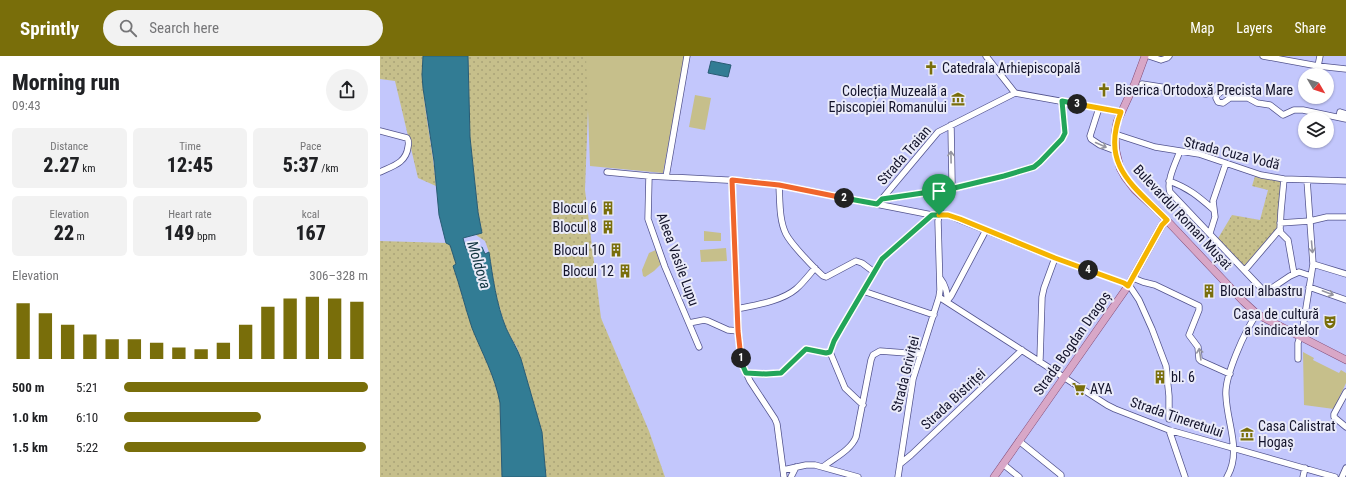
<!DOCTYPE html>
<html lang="en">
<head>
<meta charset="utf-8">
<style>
  body { margin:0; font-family:"Roboto Condensed",sans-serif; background:#f2f2f2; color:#202124; height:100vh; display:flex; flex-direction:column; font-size:15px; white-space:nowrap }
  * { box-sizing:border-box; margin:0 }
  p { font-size:13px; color:#757577 }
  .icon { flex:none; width:22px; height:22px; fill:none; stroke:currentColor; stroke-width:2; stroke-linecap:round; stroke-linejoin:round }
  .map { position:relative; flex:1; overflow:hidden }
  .drawer { display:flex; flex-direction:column; background:#fff; width:380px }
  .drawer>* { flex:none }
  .needle { width:26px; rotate:129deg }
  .controls { position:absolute; left:918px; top:12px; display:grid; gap:8px }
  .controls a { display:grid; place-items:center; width:36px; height:36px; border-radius:50%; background:#fff; box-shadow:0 1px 3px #0004; font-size:20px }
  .pin { position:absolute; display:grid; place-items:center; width:34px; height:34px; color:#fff; margin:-41px -17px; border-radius:50% 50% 50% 0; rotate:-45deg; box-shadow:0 0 4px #0007 }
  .pin .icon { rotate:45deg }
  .km { position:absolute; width:20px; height:20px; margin:-10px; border-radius:50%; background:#222; color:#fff; font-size:11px; line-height:20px; text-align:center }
  .round { display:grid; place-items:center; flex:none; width:42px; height:42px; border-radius:21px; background:#f2f2f2 }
  .overview { display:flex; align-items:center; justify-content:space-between; height:68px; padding:0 12px }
  h1 { font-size:22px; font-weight:800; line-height:30px }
  .metrics { display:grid; grid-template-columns:repeat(3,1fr); gap:6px; height:68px; padding:4px 12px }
  .metrics div { display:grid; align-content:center; border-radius:6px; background:#f2f2f2; text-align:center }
  .metrics b { font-size:20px; font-weight:800 }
  .metrics small { font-size:11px; font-weight:400 }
  .metrics p { font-size:11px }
  .chart { height:112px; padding:8px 12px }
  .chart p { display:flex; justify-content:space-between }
  .chart svg { width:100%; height:72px; margin-top:4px; stroke:#796e0a; stroke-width:6 }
  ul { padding:0 12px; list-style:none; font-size:13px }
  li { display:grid; grid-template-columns:64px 48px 1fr; align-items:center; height:30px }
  li i { height:10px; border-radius:5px; background:#796e0a }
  header { display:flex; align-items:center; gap:24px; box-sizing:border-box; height:56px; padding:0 20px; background:#796e0a; color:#fff }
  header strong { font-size:19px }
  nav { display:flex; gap:22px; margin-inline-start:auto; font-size:14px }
  .search { width:280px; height:36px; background:#f2f2f2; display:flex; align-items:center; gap:10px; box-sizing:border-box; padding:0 14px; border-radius:22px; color:#757577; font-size:15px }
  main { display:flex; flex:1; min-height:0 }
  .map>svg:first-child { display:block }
  .grass { fill:url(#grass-dots) }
  .green { fill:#c6bf8b }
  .water { fill:#327c94; stroke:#295c74 }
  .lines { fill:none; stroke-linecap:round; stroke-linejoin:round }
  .minor-casing { stroke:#53548e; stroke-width:7 }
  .major-casing { stroke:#824d78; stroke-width:8 }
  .minor { stroke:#fff; stroke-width:5.5 }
  .major { stroke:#d8a7c7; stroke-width:7 }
  .oneway { stroke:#9595a0 }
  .split-1-casing { stroke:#fff; stroke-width:8 }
  .split-2-casing { stroke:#fff; stroke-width:8 }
  .split-3-casing { stroke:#fff; stroke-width:8 }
  .split-4-casing { stroke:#fff; stroke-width:8 }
  .split-5-casing { stroke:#fff; stroke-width:8 }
  .split-1 { stroke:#22a559; stroke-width:5 }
  .split-2 { stroke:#f0652b; stroke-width:5 }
  .split-3 { stroke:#22a559; stroke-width:5 }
  .split-4 { stroke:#f5b400; stroke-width:5 }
  .split-5 { stroke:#f5b400; stroke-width:5 }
  .labels { text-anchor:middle; stroke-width:4; stroke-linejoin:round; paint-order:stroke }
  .poi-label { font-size:14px; fill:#13132b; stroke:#eaebf9; text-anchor:start }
  .street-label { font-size:14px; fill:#13132b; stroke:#eaebf9 }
  .water-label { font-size:15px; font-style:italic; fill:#123540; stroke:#eaebf9 }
</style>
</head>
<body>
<header>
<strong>Sprintly</strong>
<div class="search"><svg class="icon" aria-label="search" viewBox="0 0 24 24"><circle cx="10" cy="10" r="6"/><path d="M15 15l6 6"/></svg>Search here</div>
<nav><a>Map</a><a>Layers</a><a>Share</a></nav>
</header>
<main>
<section class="drawer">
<div class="overview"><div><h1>Morning run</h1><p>09:43</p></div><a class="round"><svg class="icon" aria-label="share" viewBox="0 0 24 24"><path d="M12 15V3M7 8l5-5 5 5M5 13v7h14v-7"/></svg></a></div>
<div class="metrics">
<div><p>Distance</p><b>2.27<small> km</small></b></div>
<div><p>Time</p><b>12:45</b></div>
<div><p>Pace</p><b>5:37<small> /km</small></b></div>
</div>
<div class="metrics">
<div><p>Elevation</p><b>22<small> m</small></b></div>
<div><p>Heart rate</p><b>149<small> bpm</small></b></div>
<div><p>kcal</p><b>167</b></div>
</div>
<div class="chart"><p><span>Elevation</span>306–328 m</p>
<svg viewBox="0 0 160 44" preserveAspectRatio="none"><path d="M5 44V10M15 44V16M25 44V23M35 44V29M45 44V32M55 44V32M65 44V34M75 44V37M85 44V38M95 44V34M105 44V23M115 44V12M125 44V7M135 44V6M145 44V7M155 44V9"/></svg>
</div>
<ul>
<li><b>500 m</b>5:21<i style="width:100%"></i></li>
<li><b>1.0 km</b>6:10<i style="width:56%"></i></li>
<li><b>1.5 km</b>5:22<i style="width:99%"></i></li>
</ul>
</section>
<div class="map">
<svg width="966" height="421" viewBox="0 0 966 421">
  <defs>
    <pattern id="grass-dots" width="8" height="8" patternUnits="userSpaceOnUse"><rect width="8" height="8" fill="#c6bf8b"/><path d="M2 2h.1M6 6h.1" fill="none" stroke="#a9a378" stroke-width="1.8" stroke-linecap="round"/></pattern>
  </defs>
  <rect width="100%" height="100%" fill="#c3c7fc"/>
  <path class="grass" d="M 0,0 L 43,0 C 40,44 53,87 56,130 L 38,122 L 15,25 L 0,23 Z
    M 88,0 L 210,0 L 205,134 L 221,262 L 269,375 L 285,421 L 166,421 L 162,376 L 141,303 L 137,292 L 126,273 L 116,240 L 109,196 L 105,185 L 96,179 L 102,176 L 98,156 L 90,81 Z
    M 876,117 L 904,123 L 900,173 L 865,214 L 837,184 L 852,159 L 880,164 L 888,134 L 872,130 Z
    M 0,185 L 67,187 L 70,188 L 77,209 L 73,210 C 80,230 85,252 93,272 C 102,297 115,320 120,347 L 122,421 L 0,421 Z"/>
  <path class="green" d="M 206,0 L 305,0 L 283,117 L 210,110 Z
    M 315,39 L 331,42 L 325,74 L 309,71 Z
    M 324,175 L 341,177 L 341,185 L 324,185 Z
    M 346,192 L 347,205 L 321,206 L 320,194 Z
    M 278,193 L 280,199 L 281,208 L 274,215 L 265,221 L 263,220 L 262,214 L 269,197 Z
    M 923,296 L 934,302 L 933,304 L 959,317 L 961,314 L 966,317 L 966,327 L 954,353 L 924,349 Z"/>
  <path class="water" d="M 43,0 L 88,0 L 90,81 L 98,156 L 102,177 L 83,182 L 86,193 L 97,193 L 102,191 L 105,198 L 109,196 C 113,222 116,247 126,272 C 131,283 137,292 141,303 L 162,376 L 166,421 L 122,421 L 120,347 C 115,320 102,297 92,272 C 85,251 80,230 73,210 L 76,208 L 70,189 L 66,187 L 59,159 L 54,105 L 43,32 L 42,19 Z
    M 331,5 L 351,9 L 348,21 L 328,17 Z"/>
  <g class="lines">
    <g class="minor-casing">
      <path id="minor" d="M 606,0 L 635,37 L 741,56
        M 769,0 L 781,4 L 787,2 L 789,0
        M 883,0 L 938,10 L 966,13
        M 938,10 L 940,0
        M 762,28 L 826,38
        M 850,42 L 846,36 L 842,35 L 837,39 L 836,42 L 838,46 L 843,47 L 850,42 L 868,42 L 877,47 L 890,49 L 903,59 L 914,54 L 923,54 L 966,63
        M 719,52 L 710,80 L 711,83 L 720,89 L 736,95
        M 959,61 L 960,56 L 966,58
        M 0,75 L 27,82 C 29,85 29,87 28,91 C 26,107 13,110 0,116
        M 735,78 L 775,91 L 819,98 L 881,119 L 904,123 L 966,125
        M 800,95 C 796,106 786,125 790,136 L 881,232 L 886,235 L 889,234 L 910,220 L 919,216 L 931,220
        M 227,116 L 269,120 L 365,125 L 399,129 L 552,159 L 568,159 L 675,202 L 744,227 L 751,232 L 759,244 L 772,273 L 786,310 L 789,340 L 789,363
        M 269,120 L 268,163 L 285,211 L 319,291
        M 286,121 L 307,0
        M 904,123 L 901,155 L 900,173 L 901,177 L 908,184 L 914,218
        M 352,124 L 358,275 L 362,308 L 370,325 L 395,363 L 397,368 L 404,421
        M 789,125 C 809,132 819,141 834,154
        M 399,129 C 400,145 399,164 406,178 C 411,188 434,212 443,220 L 446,221 L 476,205 L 482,207 L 494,216
        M 502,143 L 570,133 L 624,120 L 654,111 L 660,106 L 682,83 L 685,77 L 682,45
        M 501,144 L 558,76 L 635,37
        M 900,167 L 930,165 L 947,161 L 966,161
        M 830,177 L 835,161 L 833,145 L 846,107
        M 933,208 L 966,218
        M 865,214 L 900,173
        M 560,222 C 565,228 568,238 567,245
        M 753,222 L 763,226 L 775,229 L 819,250 L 819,254 L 809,279 L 818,291 L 819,303 L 821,305 L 850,318
        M 929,231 L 966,244
        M 483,235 L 554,259
        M 559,241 L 727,349 L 735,353 L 789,374 L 955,421
        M 567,245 L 571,240 L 606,174
        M 357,253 C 376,249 402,245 416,233 C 423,227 429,219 435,212
        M 309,267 L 324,264 L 328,265 L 348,274 L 358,275
        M 918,303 L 918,287 L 923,271 L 933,208 L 927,124
        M 658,305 L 660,303 L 662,241 L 664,232 L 675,202
        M 366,317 L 386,318 L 401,317 L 426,293 L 446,297 L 450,296
        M 966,336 L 954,358 L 954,361 L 966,371
        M 483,349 L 465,332 L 450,296 L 454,285 L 502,203 L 552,159
        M 789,374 L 805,421
        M 639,385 L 681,419 L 681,421
        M 520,408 L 531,399 L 642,294
        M 623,408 L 639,421
        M 443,411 C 454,402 471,394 476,381 L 491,304 L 493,299 L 500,295 L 540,298
        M 403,414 L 426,409 L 435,409 L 478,421
        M 411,421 L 416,411
        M 518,421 L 533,323 L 559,241 L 560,234 L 558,165 L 561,152 L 570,133 L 572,126 L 571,69
        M 847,421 C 862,395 847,368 846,340 C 844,321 865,274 877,258
        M 923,421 L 925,412
        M 962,421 L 966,412"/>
    </g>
    <g class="major-casing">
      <path id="major" d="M 765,0 L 755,27 L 737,66 L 735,78 L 736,95 L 740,112 L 745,121 L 755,134 L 778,155 L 863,245 L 877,258 L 886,263 L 966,304
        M 614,421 L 748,230 L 782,169 L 787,164"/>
    </g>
    <use href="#minor" class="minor"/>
    <use href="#major" class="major"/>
  </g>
  <defs><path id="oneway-shaft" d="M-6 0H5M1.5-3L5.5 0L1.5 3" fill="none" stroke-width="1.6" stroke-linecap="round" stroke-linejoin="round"/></defs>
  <g class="oneway">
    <use href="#oneway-shaft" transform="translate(721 89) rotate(24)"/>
    <use href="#oneway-shaft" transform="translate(571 101) rotate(-91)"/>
    <use href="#oneway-shaft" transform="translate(932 191) rotate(85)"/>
    <use href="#oneway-shaft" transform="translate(948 237) rotate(21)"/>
    <use href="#oneway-shaft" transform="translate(820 298) rotate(-99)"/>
  </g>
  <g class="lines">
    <g class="split-1-casing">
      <path id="split-1" d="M 361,302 L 362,308 L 366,317 L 386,318 L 401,317 L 426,293 L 446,297 L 450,296 L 454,285 L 462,271 L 502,203 L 552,159 L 559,159"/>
    </g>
    <g class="split-2-casing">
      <path id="split-2" d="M 361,302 L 358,275 L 352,124 L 399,129 L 464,142"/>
    </g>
    <g class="split-3-casing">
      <path id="split-3" d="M 464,142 L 497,148 L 502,143 L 570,133 L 624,120 L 654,111 L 660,106 L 682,83 L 685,77 L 682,45 L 697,48"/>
    </g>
    <g class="split-4-casing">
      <path id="split-4" d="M 697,48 L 741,56 C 720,110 754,130 787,164 L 782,169 L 748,230 L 744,227 L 708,214"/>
    </g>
    <g class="split-5-casing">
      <path id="split-5" d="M 559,159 L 568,159 L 580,163 L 675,202 L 708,214"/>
    </g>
    <use href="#split-1" class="split-1"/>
    <use href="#split-2" class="split-2"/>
    <use href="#split-3" class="split-3"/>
    <use href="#split-4" class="split-4"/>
    <use href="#split-5" class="split-5"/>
  </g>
  <defs>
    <g id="church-bare" transform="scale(1.08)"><path d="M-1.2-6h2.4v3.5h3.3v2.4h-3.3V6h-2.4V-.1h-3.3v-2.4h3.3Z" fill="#796e0a" stroke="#eaebf9" stroke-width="2.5" paint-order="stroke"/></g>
    <g id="museum-bare" transform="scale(1.08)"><path d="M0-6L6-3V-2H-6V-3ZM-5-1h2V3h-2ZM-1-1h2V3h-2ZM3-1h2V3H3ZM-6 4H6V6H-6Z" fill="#796e0a" stroke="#eaebf9" stroke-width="2.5" paint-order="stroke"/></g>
    <g id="building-bare" transform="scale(1.08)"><path d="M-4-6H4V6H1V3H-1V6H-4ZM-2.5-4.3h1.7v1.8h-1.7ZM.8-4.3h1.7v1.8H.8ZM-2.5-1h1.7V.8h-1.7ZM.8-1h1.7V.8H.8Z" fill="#796e0a" stroke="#eaebf9" stroke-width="2.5" paint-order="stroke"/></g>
    <g id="theatre-bare" transform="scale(1.08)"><path d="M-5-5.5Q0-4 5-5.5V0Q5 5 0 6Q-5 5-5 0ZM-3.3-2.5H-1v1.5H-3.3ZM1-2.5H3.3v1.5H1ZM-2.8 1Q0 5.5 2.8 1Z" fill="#796e0a" stroke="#eaebf9" stroke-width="2.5" paint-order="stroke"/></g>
    <g id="supermarket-bare" transform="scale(1.08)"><path d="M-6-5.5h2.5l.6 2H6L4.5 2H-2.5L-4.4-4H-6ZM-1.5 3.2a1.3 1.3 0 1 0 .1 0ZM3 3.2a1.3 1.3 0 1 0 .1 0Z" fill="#796e0a" stroke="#eaebf9" stroke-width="2.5" paint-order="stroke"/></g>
  </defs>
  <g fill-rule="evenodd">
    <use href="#church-bare" x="551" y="12"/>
    <use href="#church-bare" x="724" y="34"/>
    <use href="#museum-bare" x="578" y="43"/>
    <use href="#building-bare" x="228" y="152"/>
    <use href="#building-bare" x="228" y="171"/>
    <use href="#building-bare" x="236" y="194"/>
    <use href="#building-bare" x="245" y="215"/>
    <use href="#building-bare" x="829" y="235"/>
    <use href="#theatre-bare" x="950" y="266"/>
    <use href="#building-bare" x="780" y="321"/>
    <use href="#supermarket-bare" x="699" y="333"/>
    <use href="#museum-bare" x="867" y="378"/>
  </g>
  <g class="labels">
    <g class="poi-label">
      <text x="562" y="17">Catedrala Arhiepiscopală</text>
      <text x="735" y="39">Biserica Ortodoxă Precista Mare</text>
      <text x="567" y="40" text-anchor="end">Colecția Muzeală a<tspan x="567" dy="16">Episcopiei Romanului</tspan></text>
      <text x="217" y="157" text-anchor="end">Blocul 6</text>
      <text x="217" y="176" text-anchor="end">Blocul 8</text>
      <text x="225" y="199" text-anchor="end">Blocul 10</text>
      <text x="234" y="220" text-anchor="end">Blocul 12</text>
      <text x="840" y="240">Blocul albastru</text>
      <text x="939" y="263" text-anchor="end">Casa de cultură<tspan x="939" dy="16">a sindicatelor</tspan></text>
      <text x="791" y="326">bl. 6</text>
      <text x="710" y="338">AYA</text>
      <text x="878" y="375">Casa Calistrat<tspan x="878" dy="16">Hogaș</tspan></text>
    </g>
    <g class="street-label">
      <text transform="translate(852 97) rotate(14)" y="5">Strada Cuza Vodă</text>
      <text transform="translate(524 99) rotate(-49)" y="5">Strada Traian</text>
      <text transform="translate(803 161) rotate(47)" y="5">Bulevardul Roman Mușat</text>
      <text transform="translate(298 203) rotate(70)" y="5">Aleea Vasile Lupu</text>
      <text transform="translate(692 287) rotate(-55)" y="5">Strada Bogdan Dragoș</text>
      <text transform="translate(525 318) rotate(-76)" y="5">Strada Griviței</text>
      <text transform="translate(573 343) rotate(-43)" y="5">Strada Bistriței</text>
      <text transform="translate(797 361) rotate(19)" y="5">Strada Tineretului</text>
    </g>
    <g class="water-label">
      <text transform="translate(99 209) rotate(73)" y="5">Moldova</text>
    </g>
  </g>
</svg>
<div class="controls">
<a><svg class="needle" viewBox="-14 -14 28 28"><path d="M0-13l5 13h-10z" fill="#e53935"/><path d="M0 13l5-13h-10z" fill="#757577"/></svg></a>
<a><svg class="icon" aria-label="layers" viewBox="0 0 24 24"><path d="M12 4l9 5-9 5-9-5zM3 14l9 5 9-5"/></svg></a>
</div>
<div class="pin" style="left:559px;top:159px;background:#1e9e55"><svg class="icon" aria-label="arrive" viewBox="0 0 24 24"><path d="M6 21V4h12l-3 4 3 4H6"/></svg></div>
<b class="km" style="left:361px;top:302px">1</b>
<b class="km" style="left:464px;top:142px">2</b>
<b class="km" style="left:697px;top:48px">3</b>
<b class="km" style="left:708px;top:214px">4</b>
</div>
</main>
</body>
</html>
